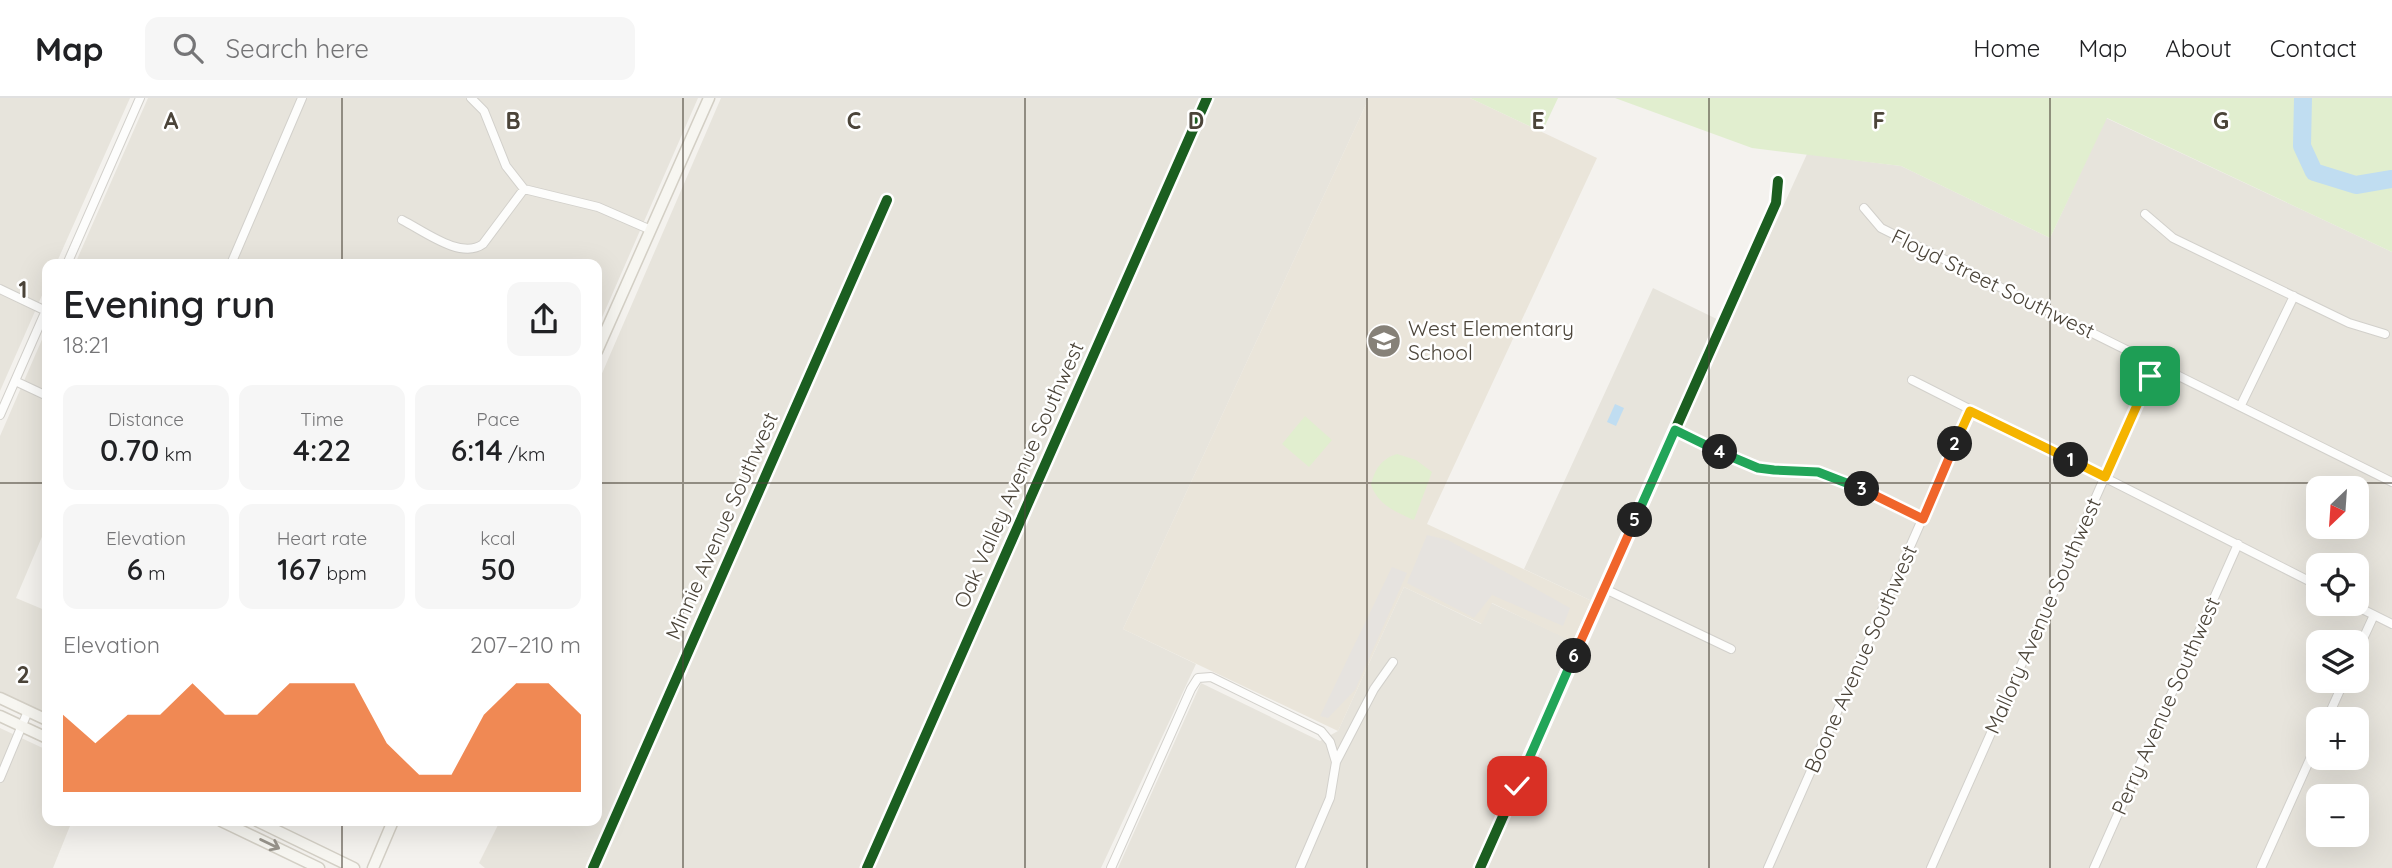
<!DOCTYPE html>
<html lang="en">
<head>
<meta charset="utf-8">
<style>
  body { margin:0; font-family:Quicksand,sans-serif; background:#f6f6f6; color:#202124; height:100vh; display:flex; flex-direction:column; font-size:26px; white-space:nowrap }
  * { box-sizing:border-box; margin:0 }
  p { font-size:23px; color:#757577 }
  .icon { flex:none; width:38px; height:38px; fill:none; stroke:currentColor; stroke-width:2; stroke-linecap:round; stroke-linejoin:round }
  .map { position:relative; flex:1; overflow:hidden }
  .details { position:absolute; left:42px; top:161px; width:560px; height:567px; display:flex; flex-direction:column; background:#fff; border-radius:14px; box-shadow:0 7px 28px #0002 }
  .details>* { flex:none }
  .needle { width:46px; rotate:205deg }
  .tools { position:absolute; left:2306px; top:378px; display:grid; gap:14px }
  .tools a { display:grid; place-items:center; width:63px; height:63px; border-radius:14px; background:#fff; box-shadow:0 7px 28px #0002; font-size:35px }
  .pin { position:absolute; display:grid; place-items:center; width:60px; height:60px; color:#fff; margin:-30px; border-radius:14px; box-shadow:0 4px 10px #0006 }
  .km { position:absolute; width:35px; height:35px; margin:-18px; border-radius:50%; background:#222; color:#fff; font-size:19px; line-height:35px; text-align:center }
  .round { display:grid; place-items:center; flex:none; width:74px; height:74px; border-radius:14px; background:#f6f6f6 }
  .summary { display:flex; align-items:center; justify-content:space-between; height:119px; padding:0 21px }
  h1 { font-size:38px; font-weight:600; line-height:52px }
  .figures { display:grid; grid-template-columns:repeat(3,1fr); gap:10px; height:119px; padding:7px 21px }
  .figures div { display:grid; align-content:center; border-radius:14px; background:#f6f6f6; text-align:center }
  .figures b { font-size:30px; font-weight:600 }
  .figures small { font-size:19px; font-weight:400 }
  .figures p { font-size:19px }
  .chart { height:196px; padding:14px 21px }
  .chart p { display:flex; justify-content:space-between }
  .chart svg { width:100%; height:126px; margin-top:7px; fill:#ea580c; opacity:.7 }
  header { display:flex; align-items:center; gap:42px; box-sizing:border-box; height:98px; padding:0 35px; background:#fff; border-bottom:2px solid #e0e0e0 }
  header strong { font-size:33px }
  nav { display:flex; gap:38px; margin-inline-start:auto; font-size:24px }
  .search { width:490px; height:63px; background:#f6f6f6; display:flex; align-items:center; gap:18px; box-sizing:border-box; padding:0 24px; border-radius:14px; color:#757577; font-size:26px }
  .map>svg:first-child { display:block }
  .residential { fill:#e7e4dc; fill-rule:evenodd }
  .education { fill:#eae5da }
  .green { fill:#e1eecf }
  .parking { fill:#e6e3df }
  .water { fill:#c0ddf1 }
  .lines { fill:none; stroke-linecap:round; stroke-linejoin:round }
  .river { stroke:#c0ddf1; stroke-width:18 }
  .street-casing { stroke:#d2d0cb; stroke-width:10 }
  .secondary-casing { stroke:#d3cfc5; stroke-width:13 }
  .street { stroke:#fdfdfc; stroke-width:8 }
  .secondary { stroke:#f7f6f1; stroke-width:10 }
  .cycleway-casing { stroke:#fff; stroke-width:15 }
  .cycleway { stroke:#1b5e20; stroke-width:10 }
  .oneway { stroke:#98948c }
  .split-1-casing { stroke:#fff; stroke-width:14 }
  .split-2-casing { stroke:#fff; stroke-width:14 }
  .split-3-casing { stroke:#fff; stroke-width:14 }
  .split-4-casing { stroke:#fff; stroke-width:14 }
  .split-5-casing { stroke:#fff; stroke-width:14 }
  .split-6-casing { stroke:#fff; stroke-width:14 }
  .split-7-casing { stroke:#fff; stroke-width:14 }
  .split-1 { stroke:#f5b400; stroke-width:9 }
  .split-2 { stroke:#f5b400; stroke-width:9 }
  .split-3 { stroke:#f0652b; stroke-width:9 }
  .split-4 { stroke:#22a559; stroke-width:9 }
  .split-5 { stroke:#22a559; stroke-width:9 }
  .split-6 { stroke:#f0652b; stroke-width:9 }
  .split-7 { stroke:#22a559; stroke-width:9 }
  .grid { fill:none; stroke:#4b4439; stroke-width:2; stroke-opacity:0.55 }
  .labels { text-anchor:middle; stroke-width:5; stroke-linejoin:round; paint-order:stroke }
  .street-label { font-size:21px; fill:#4b4439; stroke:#fff }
  .poi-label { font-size:21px; fill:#4b4439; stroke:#fff; text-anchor:start }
  .grid-label { font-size:23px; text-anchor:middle; font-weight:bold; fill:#4b4439; stroke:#fff; stroke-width:5; stroke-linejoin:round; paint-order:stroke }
</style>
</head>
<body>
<header>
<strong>Map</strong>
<div class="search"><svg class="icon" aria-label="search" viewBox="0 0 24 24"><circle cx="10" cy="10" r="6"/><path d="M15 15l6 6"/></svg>Search here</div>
<nav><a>Home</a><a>Map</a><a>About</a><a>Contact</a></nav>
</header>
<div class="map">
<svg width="2392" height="770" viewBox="0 0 2392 770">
  <rect width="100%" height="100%" fill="#f4f2ee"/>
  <path class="residential" d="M 0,0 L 130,0 L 56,166 L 47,166 L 47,186 L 0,293 Z
    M 148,0 L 698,0 L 597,231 L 597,166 L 75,166 Z
    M 721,0 L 1369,0 L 1123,531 L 1196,566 L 1101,770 L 485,770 L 479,765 L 500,723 L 597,723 L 597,287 Z
    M 2106,20 L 2392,154 L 2392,770 L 1118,770 L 1201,585 L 1320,643 L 1338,633 L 1404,489 L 1481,526 L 1491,505 L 1575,544 L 1594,504 L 1524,471 L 1653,190 L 1729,227 L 1807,56 L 1901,68 L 2050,140 ZM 2319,390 L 2357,390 L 2357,429 L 2319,429 ZM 2319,467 L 2357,467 L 2357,506 L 2319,506 ZM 2319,544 L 2357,544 L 2357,583 L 2319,583 ZM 2319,621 L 2357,621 L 2357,660 L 2319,660 ZM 2319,698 L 2357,698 L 2357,737 L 2319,737 Z
    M 47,230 L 47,427 L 16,500 L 47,513 L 47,608 L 44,616 L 0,596 L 0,338 Z
    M 0,630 L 47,652 L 47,723 L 72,723 L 53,770 L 0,770 Z"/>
  <path class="education" d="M 1369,0 L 1470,0 L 1597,60 L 1427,426 L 1594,504 L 1575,545 L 1492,505 L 1482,526 L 1404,489 L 1338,633 L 1123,531 Z"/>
  <path class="green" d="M 1470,0 L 1558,0 L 1542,34 Z
    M 1615,0 L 2392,0 L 2392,154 L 2107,20 L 2050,140 L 1901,68 L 1752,50 Z
    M 1305,318 L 1332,342 L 1309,369 L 1282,346 Z
    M 1397,356 L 1416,362 L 1432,374 L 1414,422 C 1396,414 1379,408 1371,387 C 1375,371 1381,361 1397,356 Z"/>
  <path class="parking" d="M 1427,437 L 1448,442 L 1570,510 L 1563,528 L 1492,497 L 1474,520 L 1407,485 Z
    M 1392,469 L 1407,475 L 1355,592 L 1328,620 L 1320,618 Z"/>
  <path class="water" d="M 1615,306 L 1624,310 L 1616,328 L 1607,324 Z"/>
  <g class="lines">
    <path class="river" d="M 2303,0 L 2302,48 L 2314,74 L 2356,87 L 2392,81"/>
    <g class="street-casing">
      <path id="street" d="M 471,0 L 484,13 L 506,68 L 524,91 L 598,109 L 651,132
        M 1864,110 L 1881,130 L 2392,384
        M 2145,116 L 2173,140 L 2349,225 L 2385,236
        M 402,122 C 424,133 461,162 483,146 L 524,91
        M 67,166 L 140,0
        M 231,166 L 302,0
        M 0,191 L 46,213
        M 1912,282 L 2319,488
        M 15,283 L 47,298
        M 2241,307 L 2294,198
        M 0,317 L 47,210
        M 1675,332 L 1741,364 L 1758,370 L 1818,374 L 1839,380 L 1923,420
        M 1605,491 L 1731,551
        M 2352,506 L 2392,526
        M 2357,554 L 2374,517
        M 2327,621 L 2344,583
        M 0,680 L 28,613
        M 593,770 L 887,102
        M 867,770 L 1207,0
        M 1111,770 L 1191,591 L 1198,580 L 1211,579 L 1321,633 L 1330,644 L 1336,664
        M 1300,770 L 1330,700 L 1336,664 L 1374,591 L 1393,564
        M 1480,770 L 1776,105 L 1778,83
        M 1768,770 L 1970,313
        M 1931,770 L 2155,266
        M 2094,770 L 2238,446
        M 2261,770 L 2319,641"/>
    </g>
    <g class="secondary-casing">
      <path id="secondary" d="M 597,253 L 709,0
        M 0,600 L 47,622
        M 0,618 L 47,640
        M 221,723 L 319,770
        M 257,723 L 354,770
        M 373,770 L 393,723"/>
    </g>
    <use href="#street" class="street"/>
    <use href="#secondary" class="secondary"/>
    <g class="cycleway-casing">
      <path id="cycleway" d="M 593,770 L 887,102
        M 867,770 L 1207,0
        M 1480,770 L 1776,105 L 1778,83"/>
    </g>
    <use href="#cycleway" class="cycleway"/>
  </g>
  <defs><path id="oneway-shaft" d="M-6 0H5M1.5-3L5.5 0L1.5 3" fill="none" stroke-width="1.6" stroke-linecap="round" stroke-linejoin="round" transform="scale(1.75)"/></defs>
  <use class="oneway" href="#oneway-shaft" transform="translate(270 746) rotate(26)"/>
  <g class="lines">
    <g class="split-1-casing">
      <path id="split-1" d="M 2071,362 L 2105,379 L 2150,278"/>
    </g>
    <g class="split-2-casing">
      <path id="split-2" d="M 1955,346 L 1970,313 L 2071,362"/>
    </g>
    <g class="split-3-casing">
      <path id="split-3" d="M 1862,391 L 1923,421 L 1955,346"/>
    </g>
    <g class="split-4-casing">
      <path id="split-4" d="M 1720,354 L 1758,370 L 1774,372 L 1818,374 L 1862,391"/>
    </g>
    <g class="split-5-casing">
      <path id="split-5" d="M 1635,422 L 1675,332 L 1720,354"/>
    </g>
    <g class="split-6-casing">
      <path id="split-6" d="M 1574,558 L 1635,422"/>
    </g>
    <g class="split-7-casing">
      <path id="split-7" d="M 1517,688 L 1574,558"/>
    </g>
    <use href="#split-1" class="split-1"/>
    <use href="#split-2" class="split-2"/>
    <use href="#split-3" class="split-3"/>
    <use href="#split-4" class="split-4"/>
    <use href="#split-5" class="split-5"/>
    <use href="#split-6" class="split-6"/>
    <use href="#split-7" class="split-7"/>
  </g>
  <path class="grid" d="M 342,0 L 342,166M 683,0 L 683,770M 1025,0 L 1025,770M 1367,0 L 1367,770M 1709,0 L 1709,770M 2050,0 L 2050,770M 0,385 L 47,385M 597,385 L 2392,385M 342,723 L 342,770"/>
  <defs>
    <g id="school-disc" transform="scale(1.75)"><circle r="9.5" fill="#868178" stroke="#fff"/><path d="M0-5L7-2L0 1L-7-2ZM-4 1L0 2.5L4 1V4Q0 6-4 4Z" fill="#fff"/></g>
  </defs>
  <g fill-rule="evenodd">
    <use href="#school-disc" x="1384" y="243"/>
  </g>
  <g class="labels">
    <g class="street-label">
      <text transform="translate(1993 186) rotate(26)" y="7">Floyd Street Southwest</text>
      <text transform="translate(1019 377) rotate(-66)" y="7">Oak Valley Avenue Southwest</text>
      <text transform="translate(722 428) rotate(-66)" y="7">Minnie Avenue Southwest</text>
      <text transform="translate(2043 518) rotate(-66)" y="7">Mallory Avenue Southwest</text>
      <text transform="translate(1861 561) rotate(-66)" y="7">Boone Avenue Southwest</text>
      <text transform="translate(2166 608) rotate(-66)" y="7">Perry Avenue Southwest</text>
    </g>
    <g class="poi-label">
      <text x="1408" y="238">West Elementary<tspan x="1408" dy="24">School</tspan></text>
    </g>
  </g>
  <g class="grid-label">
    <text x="171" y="31">A</text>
    <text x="513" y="31">B</text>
    <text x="854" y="31">C</text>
    <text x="1196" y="31">D</text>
    <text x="1538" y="31">E</text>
    <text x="1879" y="31">F</text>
    <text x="2221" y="31">G</text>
    <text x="23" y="200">1</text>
    <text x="23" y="585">2</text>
  </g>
</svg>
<div class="tools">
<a><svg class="needle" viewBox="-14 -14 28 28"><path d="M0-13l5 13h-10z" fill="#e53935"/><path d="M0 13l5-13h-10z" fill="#757577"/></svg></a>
<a><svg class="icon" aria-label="locate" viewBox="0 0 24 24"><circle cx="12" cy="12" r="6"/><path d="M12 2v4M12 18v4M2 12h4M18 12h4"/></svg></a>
<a><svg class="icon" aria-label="layers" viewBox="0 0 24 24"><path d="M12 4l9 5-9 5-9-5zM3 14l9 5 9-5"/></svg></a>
<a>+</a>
<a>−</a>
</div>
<div class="pin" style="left:2150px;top:278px;background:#1e9e55"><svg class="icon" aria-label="arrive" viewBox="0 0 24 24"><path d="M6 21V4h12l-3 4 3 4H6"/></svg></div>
<div class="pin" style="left:1517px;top:688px;background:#d93025"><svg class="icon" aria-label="check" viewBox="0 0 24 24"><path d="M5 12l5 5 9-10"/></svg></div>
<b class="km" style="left:2071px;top:362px">1</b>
<b class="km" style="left:1955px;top:346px">2</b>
<b class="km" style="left:1862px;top:391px">3</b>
<b class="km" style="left:1720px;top:354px">4</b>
<b class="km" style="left:1635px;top:422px">5</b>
<b class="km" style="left:1574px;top:558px">6</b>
<section class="details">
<div class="summary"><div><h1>Evening run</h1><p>18:21</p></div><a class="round"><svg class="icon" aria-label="share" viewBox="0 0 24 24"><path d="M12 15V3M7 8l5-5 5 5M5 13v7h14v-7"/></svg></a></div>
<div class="figures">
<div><p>Distance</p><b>0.70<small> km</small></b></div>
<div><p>Time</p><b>4:22</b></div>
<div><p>Pace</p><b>6:14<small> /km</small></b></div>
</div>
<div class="figures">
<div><p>Elevation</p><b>6<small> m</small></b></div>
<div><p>Heart rate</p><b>167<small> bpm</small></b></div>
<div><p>kcal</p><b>50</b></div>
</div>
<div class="chart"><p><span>Elevation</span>207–210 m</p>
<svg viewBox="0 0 160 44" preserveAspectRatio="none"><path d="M0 44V17L10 27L20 17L30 17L40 6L50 17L60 17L70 6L80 6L90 6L100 27L110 38L120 38L130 17L140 6L150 6L160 17V44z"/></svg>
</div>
</section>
</div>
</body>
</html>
